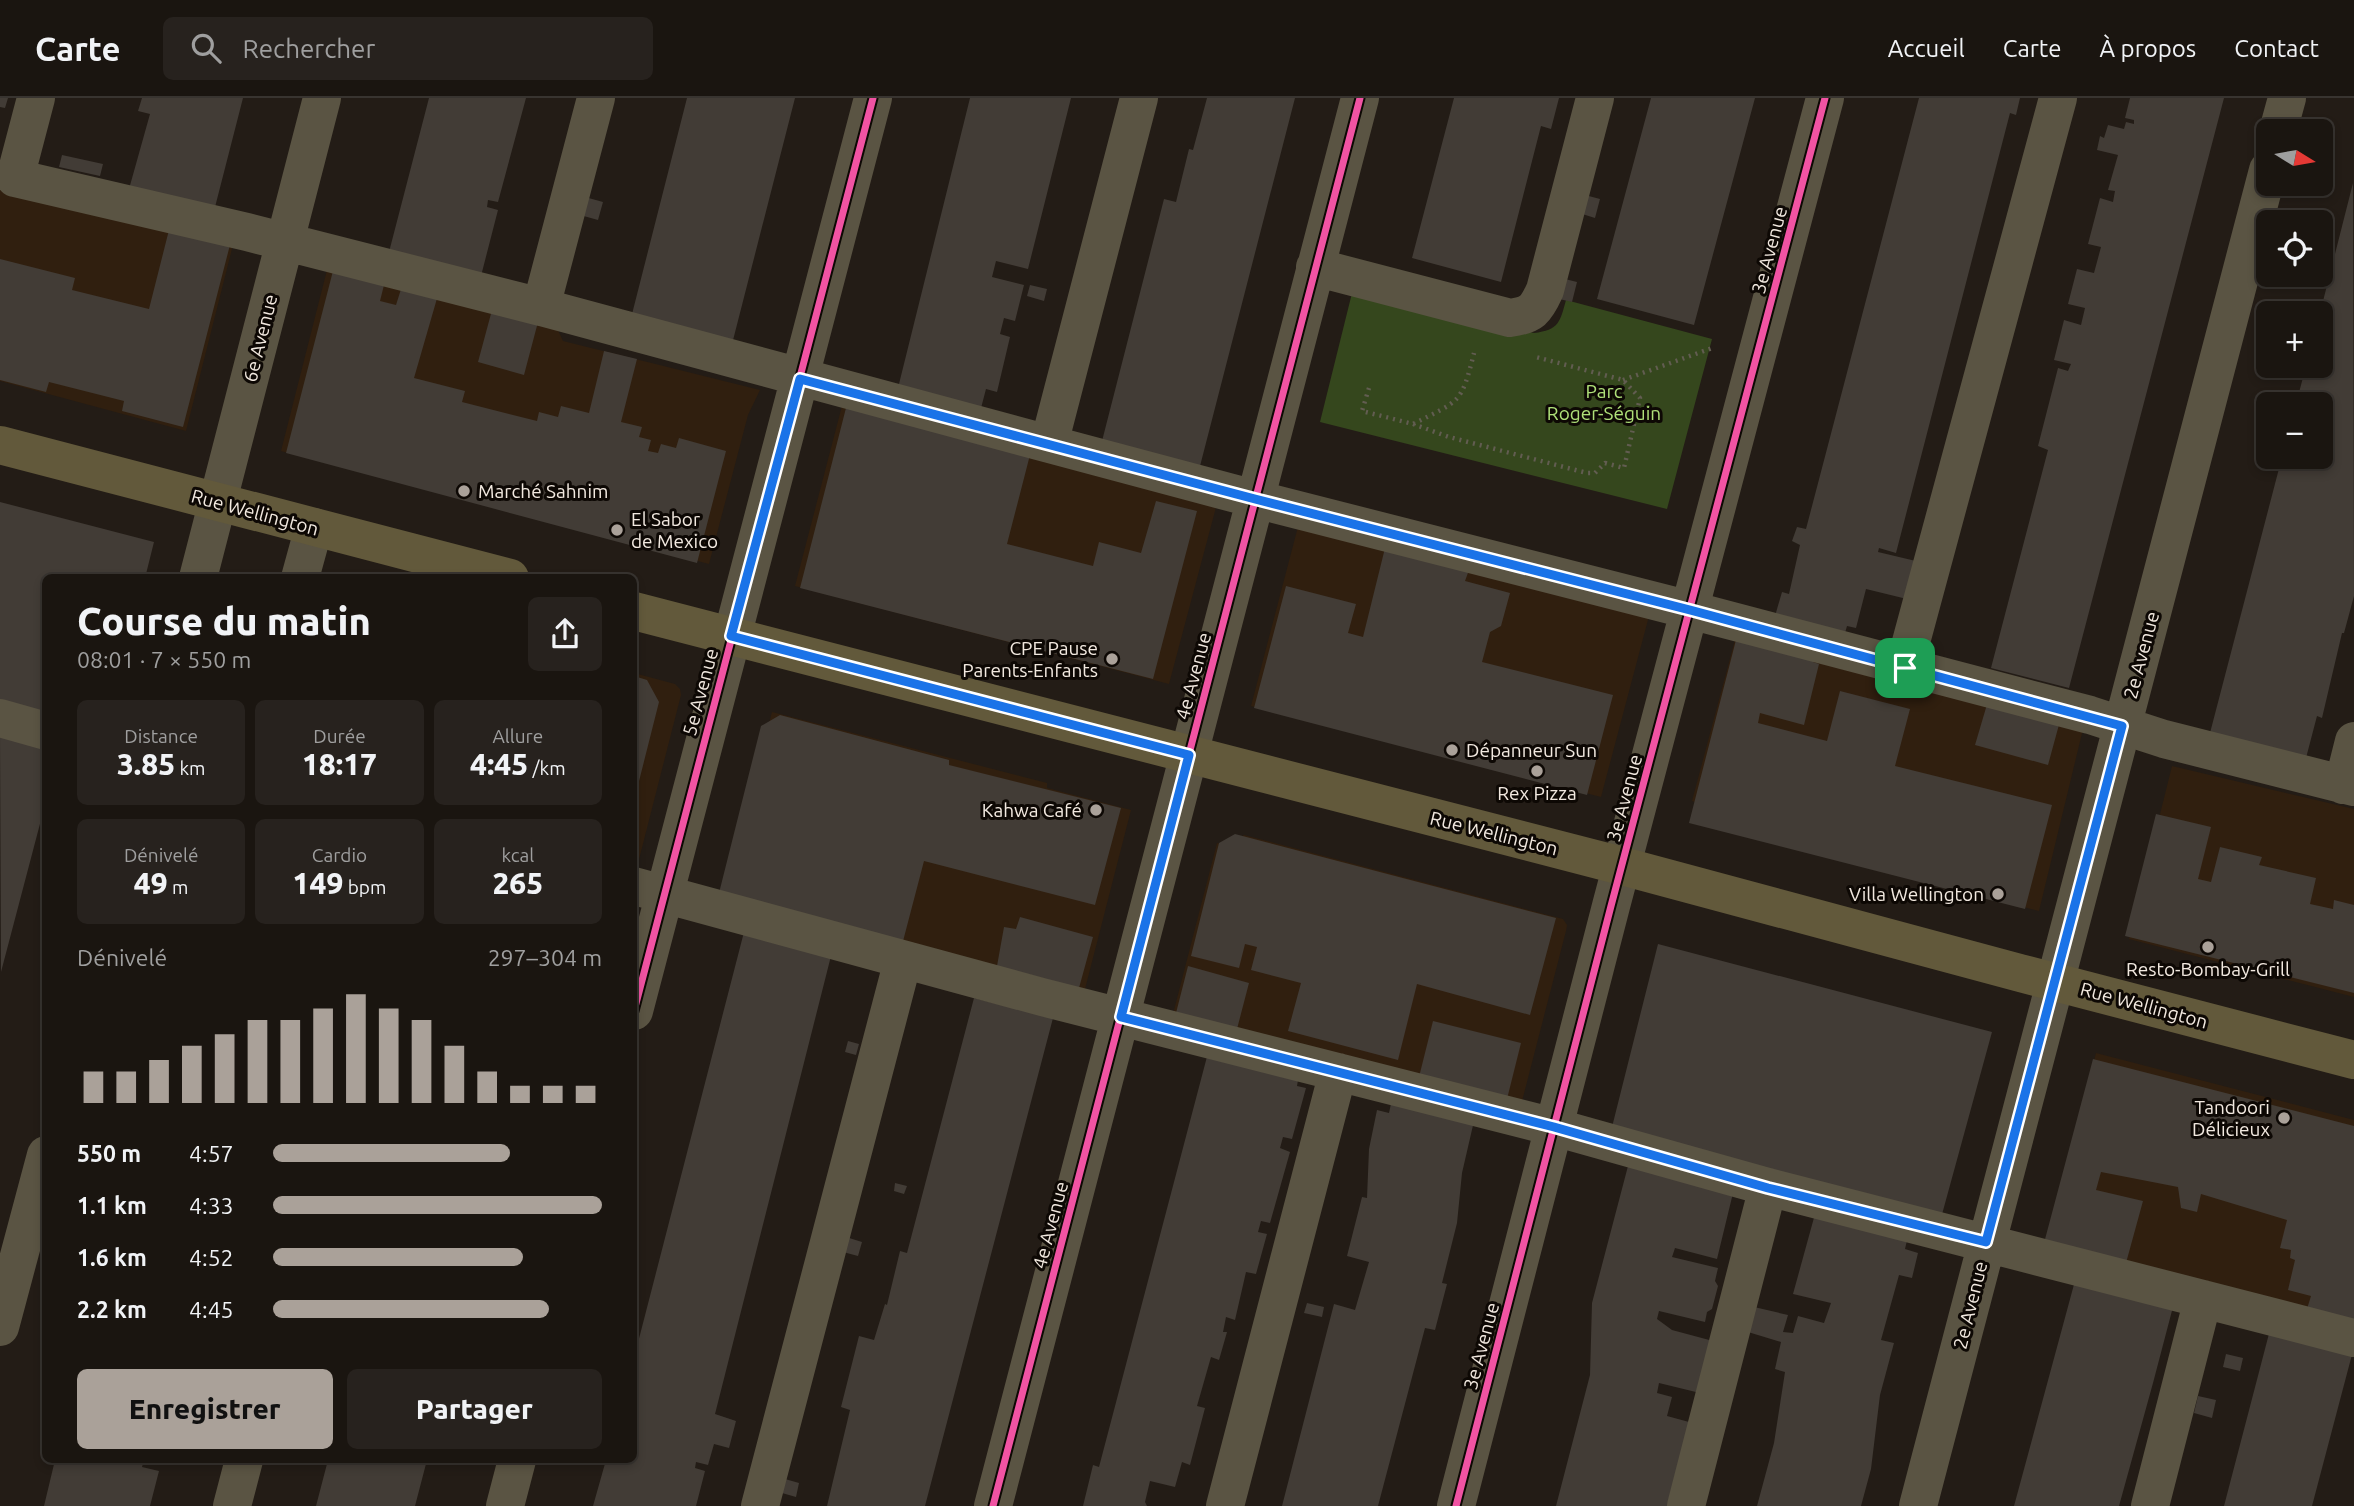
<!DOCTYPE html>
<html lang="fr">
<head>
<meta charset="utf-8">
<style>
  body { margin:0; font-family:Ubuntu,sans-serif; background:#27221e; color:#f1f3f6; height:100vh; display:flex; flex-direction:column; font-size:26px; white-space:nowrap }
  * { box-sizing:border-box; margin:0 }
  p { font-size:23px; color:#9f9f9f }
  .icon { flex:none; width:38px; height:38px; fill:none; stroke:currentColor; stroke-width:2; stroke-linecap:round; stroke-linejoin:round }
  .map { position:relative; flex:1; overflow:hidden }
  .sheet { position:absolute; left:42px; top:476px; width:595px; height:889px; display:flex; flex-direction:column; background:#1a1510; border-radius:10px; box-shadow:0 4px 10px #0003,0 0 0 2px #383430 }
  .sheet>* { flex:none }
  .needle { width:46px; rotate:101deg }
  .controls { position:absolute; left:2256px; top:21px; display:grid; gap:14px }
  .controls a { display:grid; place-items:center; width:77px; height:77px; border-radius:10px; background:#1a1510; box-shadow:0 4px 10px #0003,0 0 0 2px #383430; font-size:35px }
  .pin { position:absolute; display:grid; place-items:center; width:60px; height:60px; color:#fff; margin:-30px; border-radius:14px; box-shadow:0 4px 10px #0006 }
  .round { display:grid; place-items:center; flex:none; width:74px; height:74px; border-radius:10px; background:#27221e }
  .headline { display:flex; align-items:center; justify-content:space-between; height:119px; padding:0 35px }
  h1 { font-size:38px; font-weight:800; line-height:52px }
  .stats { display:grid; grid-template-columns:repeat(3,1fr); gap:10px; height:119px; padding:7px 35px }
  .stats div { display:grid; align-content:center; border-radius:10px; background:#27221e; text-align:center }
  .stats b { font-size:30px; font-weight:800 }
  .stats small { font-size:19px; font-weight:400 }
  .stats p { font-size:19px }
  .chart { height:196px; padding:14px 35px }
  .chart p { display:flex; justify-content:space-between }
  .chart svg { width:100%; height:126px; margin-top:7px; stroke:#aaa199; stroke-width:6 }
  .button { display:flex; gap:14px; margin-top:auto; padding:14px 35px }
  .button a { flex:1; height:80px; border-radius:10px; background:#aaa199; color:#111; font-size:28px; font-weight:800; line-height:80px; text-align:center }
  .button a+a { background:#27221e; color:#f1f3f6 }
  ul { padding:0 35px; list-style:none; font-size:23px }
  li { display:grid; grid-template-columns:112px 84px 1fr; align-items:center; height:52px }
  li i { height:18px; border-radius:9px; background:#aaa199 }
  header { display:flex; align-items:center; gap:42px; box-sizing:border-box; height:98px; padding:0 35px; background:#1a1510; border-bottom:2px solid #383430 }
  header strong { font-size:33px }
  nav { display:flex; gap:38px; margin-inline-start:auto; font-size:24px }
  .search { width:490px; height:63px; background:#27221e; display:flex; align-items:center; gap:18px; box-sizing:border-box; padding:0 24px; border-radius:10px; color:#9f9f9f; font-size:26px }
  .map>svg:first-child { display:block }
  .built { fill:#301f0f }
  .green { fill:#35471d }
  .building { fill:#423c36 }
  .lines { fill:none; stroke-linecap:round; stroke-linejoin:round }
  .path { stroke:#625d51; stroke-width:4.5; stroke-dasharray:2 5; stroke-linecap:butt }
  .minor { stroke:#5a5443; stroke-width:38 }
  .major { stroke:#62593b; stroke-width:38 }
  .cycleway-casing { stroke:#0d0804; stroke-width:11 }
  .cycleway { stroke:#f153a3; stroke-width:7 }
  .route-casing { stroke:#fff; stroke-width:14 }
  .route { stroke:#1a73e8; stroke-width:9 }
  .poi-dot { fill:#aaa199; stroke:#0d0804; stroke-width:2.5 }
  .labels { text-anchor:middle; stroke-width:6; stroke-linejoin:round; paint-order:stroke }
  .street-label { font-size:19px; fill:#f2e9e0; stroke:#0d0804 }
  .park-label { font-size:19px; fill:#afe079; stroke:#0d0804 }
  .poi-label { font-size:19px; fill:#f2e9e0; stroke:#0d0804; text-anchor:end }
</style>
</head>
<body>
<header>
<strong>Carte</strong>
<div class="search"><svg class="icon" aria-label="search" viewBox="0 0 24 24"><circle cx="10" cy="10" r="6"/><path d="M15 15l6 6"/></svg>Rechercher</div>
<nav><a>Accueil</a><a>Carte</a><a>À propos</a><a>Contact</a></nav>
</header>
<div class="map">
<svg width="2354" height="1408" viewBox="0 0 2354 1408">
  <rect width="100%" height="100%" fill="#231c16"/>
  <path class="built" d="M 0,91 L 235,139 L 186,333 L 0,283 Z
    M 328,168 L 557,230 L 563,243 L 760,292 L 748,317 L 709,466 L 281,353 Z
    M 843,304 L 1219,398 L 1169,586 L 795,488 Z
    M 1300,421 L 1649,518 L 1601,699 L 1251,608 Z
    M 1736,538 L 2084,627 L 2039,813 L 1696,725 L 1701,706 L 1692,703 Z
    M 634,575 L 675,586 L 680,591 L 681,597 L 635,777 Z
    M 772,614 L 1047,685 L 1047,690 L 1131,712 L 1084,895 L 722,802 Z
    M 2172,668 L 2354,711 L 2354,899 L 2129,841 Z
    M 1244,737 L 1563,821 L 1567,827 L 1566,833 L 1521,1007 L 1173,916 L 1217,745 L 1226,748 Z
    M 2096,955 L 2354,1022 L 2354,1229 L 2047,1146 Z"/>
  <path class="green" d="M 1353,191 L 1534,235 C 1559,232 1560,224 1566,202 L 1712,241 L 1667,411 L 1320,324 Z"/>
  <path class="building" d="M 0,0 L 8,0 L 5,10 L 0,9 Z
    M 142,0 L 243,0 L 214,113 L 129,91 L 150,16 L 138,13 Z
    M 429,0 L 526,0 L 498,104 L 488,102 L 487,109 L 498,112 L 481,178 L 389,154 Z
    M 687,0 L 795,0 L 731,250 L 630,224 Z
    M 970,0 L 1071,0 L 1028,171 L 996,163 L 992,179 L 1024,187 L 1015,223 L 1004,220 L 1000,236 L 1010,239 L 997,294 L 986,291 L 980,314 L 897,294 Z
    M 1207,0 L 1295,0 L 1199,372 L 1101,347 L 1164,101 L 1176,104 L 1189,51 L 1193,52 Z
    M 1454,0 L 1559,0 L 1551,31 L 1541,28 L 1501,184 L 1412,160 Z
    M 1651,0 L 1755,0 L 1694,227 L 1597,201 Z
    M 1919,0 L 2020,0 L 2016,17 L 2010,15 L 1896,455 L 1879,450 L 1878,454 L 1920,464 L 1911,502 L 1866,491 L 1856,530 L 1847,528 L 1845,535 L 1775,518 L 1782,494 L 1789,496 L 1800,447 L 1792,443 L 1797,429 L 1806,431 Z
    M 2130,0 L 2224,0 L 2069,590 L 1991,570 L 2048,352 L 2038,348 L 2058,270 L 2068,273 L 2071,266 L 2054,262 L 2064,222 L 2081,227 L 2085,210 L 2068,206 L 2077,171 L 2094,175 L 2101,149 L 2088,146 L 2100,100 L 2113,104 L 2115,93 L 2108,92 L 2118,57 L 2097,52 L 2100,38 L 2104,40 L 2108,27 L 2124,31 L 2126,24 L 2134,26 L 2134,22 L 2125,20 Z
    M 62,57 L 103,66 L 100,78 L 59,69 Z
    M 2353,85 L 2354,498 L 2344,535 L 2342,535 L 2322,620 L 2317,618 L 2306,660 L 2210,635 L 2282,359 L 2320,359 L 2320,306 L 2296,306 L 2306,268 L 2320,268 L 2320,215 Z
    M 1585,97 L 1600,101 L 1595,120 L 1579,115 Z
    M 585,99 L 603,104 L 598,122 L 580,117 Z
    M 170,128 L 231,143 L 183,329 L 122,313 L 124,303 L 49,284 L 46,294 L 0,282 L 0,161 L 75,180 L 72,192 L 149,211 Z
    M 334,169 L 385,183 L 380,203 L 396,207 L 402,188 L 438,197 L 414,280 L 465,293 L 462,304 L 537,323 L 539,314 L 558,319 L 561,308 L 589,315 L 604,253 L 637,261 L 621,324 L 642,329 L 639,339 L 651,342 L 648,353 L 658,355 L 661,346 L 676,350 L 679,340 L 726,353 L 697,465 L 286,355 Z
    M 1561,180 L 1577,184 L 1572,204 L 1555,200 Z
    M 1030,187 L 1047,191 L 1044,203 L 1027,198 Z
    M 492,212 L 538,224 L 524,277 L 478,264 Z
    M 847,306 L 1031,353 L 1007,446 L 1093,468 L 1099,444 L 1141,455 L 1156,403 L 1197,413 L 1153,581 L 800,490 Z
    M 0,404 L 154,444 L 145,480 L 46,480 L 46,622 L 0,610 Z
    M 1385,450 L 1469,472 L 1465,483 L 1510,495 L 1501,528 L 1490,534 L 1482,564 L 1613,597 L 1587,697 L 1254,610 L 1286,488 L 1356,506 L 1348,535 L 1363,539 Z
    M 1737,538 L 1814,558 L 1813,564 L 1819,566 L 1804,627 L 1760,615 L 1758,625 L 1827,643 L 1840,593 L 1910,611 L 1895,668 L 2052,707 L 2025,811 L 1689,725 Z
    M 634,578 L 647,582 L 659,604 L 634,703 Z
    M 1988,603 L 2060,623 L 2048,667 L 1975,647 Z
    M 780,617 L 949,662 L 949,667 L 1121,710 L 1095,807 L 924,763 L 902,847 L 718,799 L 761,628 Z
    M 0,637 L 46,649 L 46,703 L 1,874 Z
    M 2156,716 L 2211,729 L 2198,781 L 2211,784 L 2220,749 L 2262,759 L 2259,767 L 2316,780 L 2310,806 L 2333,811 L 2334,802 L 2354,807 L 2354,895 L 2125,838 Z
    M 1235,736 L 1556,820 L 1530,917 L 1417,886 L 1398,962 L 1288,933 L 1301,885 L 1251,872 L 1257,849 L 1245,846 L 1239,870 L 1191,858 L 1219,745 Z
    M 1020,819 L 1093,839 L 1079,890 L 997,868 L 1004,829 L 1016,831 Z
    M 744,834 L 831,858 L 715,1316 L 736,1323 L 729,1350 L 714,1346 L 708,1367 L 696,1364 L 695,1370 L 705,1373 L 696,1408 L 593,1408 L 606,1362 L 634,1362 L 634,1260 Z
    M 1658,846 L 1992,934 L 1941,1120 L 1611,1033 Z
    M 1188,868 L 1249,885 L 1237,931 L 1176,915 Z
    M 974,900 L 1053,920 L 925,1408 L 827,1408 L 850,1312 L 841,1309 L 859,1238 L 874,1242 L 885,1206 L 887,1207 L 900,1153 L 907,1155 Z
    M 1433,923 L 1521,945 L 1506,1005 L 1418,983 Z
    M 848,943 L 859,946 L 856,957 L 845,954 Z
    M 1209,951 L 1299,976 L 1297,988 L 1306,990 L 1292,1041 L 1283,1039 L 1280,1050 L 1290,1054 L 1270,1125 L 1261,1123 L 1258,1134 L 1267,1136 L 1256,1176 L 1246,1174 L 1235,1222 L 1226,1219 L 1223,1234 L 1227,1234 L 1219,1262 L 1211,1259 L 1197,1308 L 1205,1310 L 1190,1367 L 1182,1364 L 1175,1389 L 1150,1383 L 1145,1404 L 1147,1408 L 1083,1408 L 1093,1367 L 1099,1369 Z
    M 2093,961 L 2354,1028 L 2354,1227 L 2306,1214 L 2311,1198 L 2288,1192 L 2295,1162 L 2290,1160 L 2291,1152 L 2280,1150 L 2287,1122 L 2201,1096 L 2197,1114 L 2181,1110 L 2178,1089 L 2101,1074 L 2096,1092 L 2143,1103 L 2126,1165 L 2044,1145 Z
    M 1392,1001 L 1474,1023 L 1462,1075 L 1457,1125 L 1442,1185 L 1447,1186 L 1435,1232 L 1425,1230 L 1378,1408 L 1282,1408 L 1334,1206 L 1355,1212 L 1369,1164 L 1347,1158 L 1362,1099 L 1367,1100 L 1369,1051 L 1377,1012 L 1389,1015 Z
    M 1628,1068 L 1733,1095 L 1717,1161 L 1675,1150 L 1672,1159 L 1718,1170 L 1715,1183 L 1718,1188 L 1712,1211 L 1707,1214 L 1705,1224 L 1659,1213 L 1657,1221 L 1672,1232 L 1713,1243 L 1700,1295 L 1659,1285 L 1657,1295 L 1672,1299 L 1667,1318 L 1689,1324 L 1667,1408 L 1556,1408 L 1590,1277 L 1592,1205 Z
    M 895,1085 L 907,1088 L 904,1096 L 894,1093 Z
    M 1815,1116 L 1908,1138 L 1905,1151 L 1918,1155 L 1912,1180 L 1899,1177 L 1881,1242 L 1894,1245 L 1880,1297 L 1871,1371 L 1861,1408 L 1757,1408 L 1774,1345 L 1785,1274 L 1775,1271 L 1781,1244 L 1748,1234 L 1754,1209 L 1788,1217 L 1783,1234 L 1793,1235 L 1798,1218 L 1824,1225 L 1831,1205 L 1793,1196 Z
    M 846,1139 L 862,1144 L 858,1158 L 843,1154 Z
    M 2076,1179 L 2174,1205 L 2153,1285 L 2119,1408 L 2014,1408 Z
    M 1307,1205 L 1324,1209 L 1322,1219 L 1304,1215 Z
    M 2271,1228 L 2354,1249 L 2312,1408 L 2224,1408 Z
    M 2226,1256 L 2243,1260 L 2240,1273 L 2223,1269 Z
    M 2198,1298 L 2216,1302 L 2212,1320 L 2194,1315 Z
    M 55,1362 L 144,1362 L 142,1369 L 159,1373 L 150,1408 L 44,1408 Z
    M 328,1362 L 427,1362 L 415,1408 L 316,1408 Z
    M 785,1381 L 799,1385 L 796,1399 L 782,1395 Z"/>
  <g class="lines">
    <path class="path" d="M 1623,282 L 1715,249
      M 1369,290 L 1362,313 L 1413,326 C 1460,302 1461,307 1474,255
      M 1413,326 L 1449,339 L 1587,375 L 1595,375 L 1605,365 L 1624,370 L 1640,300 L 1623,282 L 1536,259"/>
    <path class="minor" d="M 36,0 L 15,80 L 247,134 L 541,209 L 596,0
      M 2278,33 L 2287,0
      M 1315,169 L 1510,220 C 1532,217 1536,212 1545,192 L 1595,0
      M 541,209 L 1049,346 L 1139,0
      M 1049,346 L 1255,401 L 1690,512 L 2090,617 L 2164,641 L 2354,689
      M 198,480 L 322,0
      M 300,480 L 314,429
      M 1904,570 L 2058,0
      M 0,620 L 46,633
      M 2343,687 L 2354,643
      M 634,788 L 1042,899 L 1554,1029 L 1768,1089 L 2354,1240
      M 634,913 L 873,0
      M 0,1229 L 46,1057
      M 232,1408 L 244,1362
      M 505,1408 L 517,1362
      M 760,1408 L 903,862
      M 993,1408 L 1360,0
      M 1225,1408 L 1338,974
      M 1456,1408 L 1611,808 L 1825,0
      M 1686,1408 L 1768,1089
      M 1918,1408 L 2268,72
      M 2150,1408 L 2203,1201"/>
    <path class="major" d="M 0,347 L 510,480
      M 634,513 L 1622,768 L 2020,875 L 2354,962"/>
    <g class="cycleway-casing">
      <path id="cycleway" d="M 634,913 L 873,0
        M 993,1408 L 1360,0
        M 1456,1408 L 1611,808 L 1825,0"/>
    </g>
    <use href="#cycleway" class="cycleway"/>
  </g>
  <g class="lines">
    <g class="route-casing">
      <path id="route" d="M 800,281 L 1255,401 L 1690,512 L 2122,628 L 1986,1144 L 1768,1090 L 1554,1029 L 1121,919 L 1189,657 L 731,538 Z"/>
    </g>
    <use href="#route" class="route"/>
  </g>
  <g class="poi-dot">
    <circle cx="464" cy="393" r="7"/>
    <circle cx="617" cy="432" r="7"/>
    <circle cx="1112" cy="561" r="7"/>
    <circle cx="1452" cy="652" r="7"/>
    <circle cx="1537" cy="673" r="7"/>
    <circle cx="1096" cy="712" r="7"/>
    <circle cx="1998" cy="796" r="7"/>
    <circle cx="2208" cy="849" r="7"/>
    <circle cx="2284" cy="1020" r="7"/>
  </g>
  <g class="labels">
    <g class="street-label">
      <text transform="translate(1769 152) rotate(-75)" y="7">3e Avenue</text>
      <text transform="translate(260 240) rotate(-76)" y="7">6e Avenue</text>
      <text transform="translate(255 414) rotate(15)" y="7">Rue Wellington</text>
      <text transform="translate(2141 557) rotate(-75)" y="7">2e Avenue</text>
      <text transform="translate(1193 578) rotate(-75)" y="7">4e Avenue</text>
      <text transform="translate(700 594) rotate(-75)" y="7">5e Avenue</text>
      <text transform="translate(1624 700) rotate(-75)" y="7">3e Avenue</text>
      <text transform="translate(1494 735) rotate(14)" y="7">Rue Wellington</text>
      <text transform="translate(2144 907) rotate(15)" y="7">Rue Wellington</text>
      <text transform="translate(1050 1127) rotate(-75)" y="7">4e Avenue</text>
      <text transform="translate(1970 1207) rotate(-76)" y="7">2e Avenue</text>
      <text transform="translate(1481 1248) rotate(-75)" y="7">3e Avenue</text>
    </g>
    <g class="park-label">
      <text x="1604" y="300">Parc<tspan x="1604" dy="22">Roger-Séguin</tspan></text>
    </g>
    <g class="poi-label">
      <text x="478" y="400" text-anchor="start">Marché Sahnim</text>
      <text x="631" y="428" text-anchor="start">El Sabor<tspan x="631" dy="22">de Mexico</tspan></text>
      <text x="1098" y="557">CPE Pause<tspan x="1098" dy="22">Parents-Enfants</tspan></text>
      <text x="1466" y="659" text-anchor="start">Dépanneur Sun</text>
      <text x="1537" y="702" text-anchor="middle">Rex Pizza</text>
      <text x="1082" y="719">Kahwa Café</text>
      <text x="1984" y="803">Villa Wellington</text>
      <text x="2208" y="878" text-anchor="middle">Resto-Bombay-Grill</text>
      <text x="2270" y="1016">Tandoori<tspan x="2270" dy="22">Délicieux</tspan></text>
    </g>
  </g>
</svg>
<div class="controls">
<a><svg class="needle" viewBox="-14 -14 28 28"><path d="M0-13l5 13h-10z" fill="#e53935"/><path d="M0 13l5-13h-10z" fill="#9f9f9f"/></svg></a>
<a><svg class="icon" aria-label="locate" viewBox="0 0 24 24"><circle cx="12" cy="12" r="6"/><path d="M12 2v4M12 18v4M2 12h4M18 12h4"/></svg></a>
<a>+</a>
<a>−</a>
</div>
<div class="pin" style="left:1905px;top:570px;background:#1e9e55"><svg class="icon" aria-label="arrive" viewBox="0 0 24 24"><path d="M6 21V4h12l-3 4 3 4H6"/></svg></div>
<section class="sheet">
<div class="headline"><div><h1>Course du matin</h1><p>08:01 · 7 × 550 m</p></div><a class="round"><svg class="icon" aria-label="share" viewBox="0 0 24 24"><path d="M12 15V3M7 8l5-5 5 5M5 13v7h14v-7"/></svg></a></div>
<div class="stats">
<div><p>Distance</p><b>3.85<small> km</small></b></div>
<div><p>Durée</p><b>18:17</b></div>
<div><p>Allure</p><b>4:45<small> /km</small></b></div>
</div>
<div class="stats">
<div><p>Dénivelé</p><b>49<small> m</small></b></div>
<div><p>Cardio</p><b>149<small> bpm</small></b></div>
<div><p>kcal</p><b>265</b></div>
</div>
<div class="chart"><p><span>Dénivelé</span>297–304 m</p>
<svg viewBox="0 0 160 44" preserveAspectRatio="none"><path d="M5 44V33M15 44V33M25 44V29M35 44V24M45 44V20M55 44V15M65 44V15M75 44V11M85 44V6M95 44V11M105 44V15M115 44V24M125 44V33M135 44V38M145 44V38M155 44V38"/></svg>
</div>
<ul>
<li><b>550 m</b>4:57<i style="width:72%"></i></li>
<li><b>1.1 km</b>4:33<i style="width:100%"></i></li>
<li><b>1.6 km</b>4:52<i style="width:76%"></i></li>
<li><b>2.2 km</b>4:45<i style="width:84%"></i></li>
</ul>
<div class="button"><a>Enregistrer</a><a>Partager</a></div>
</section>
</div>
</body>
</html>
